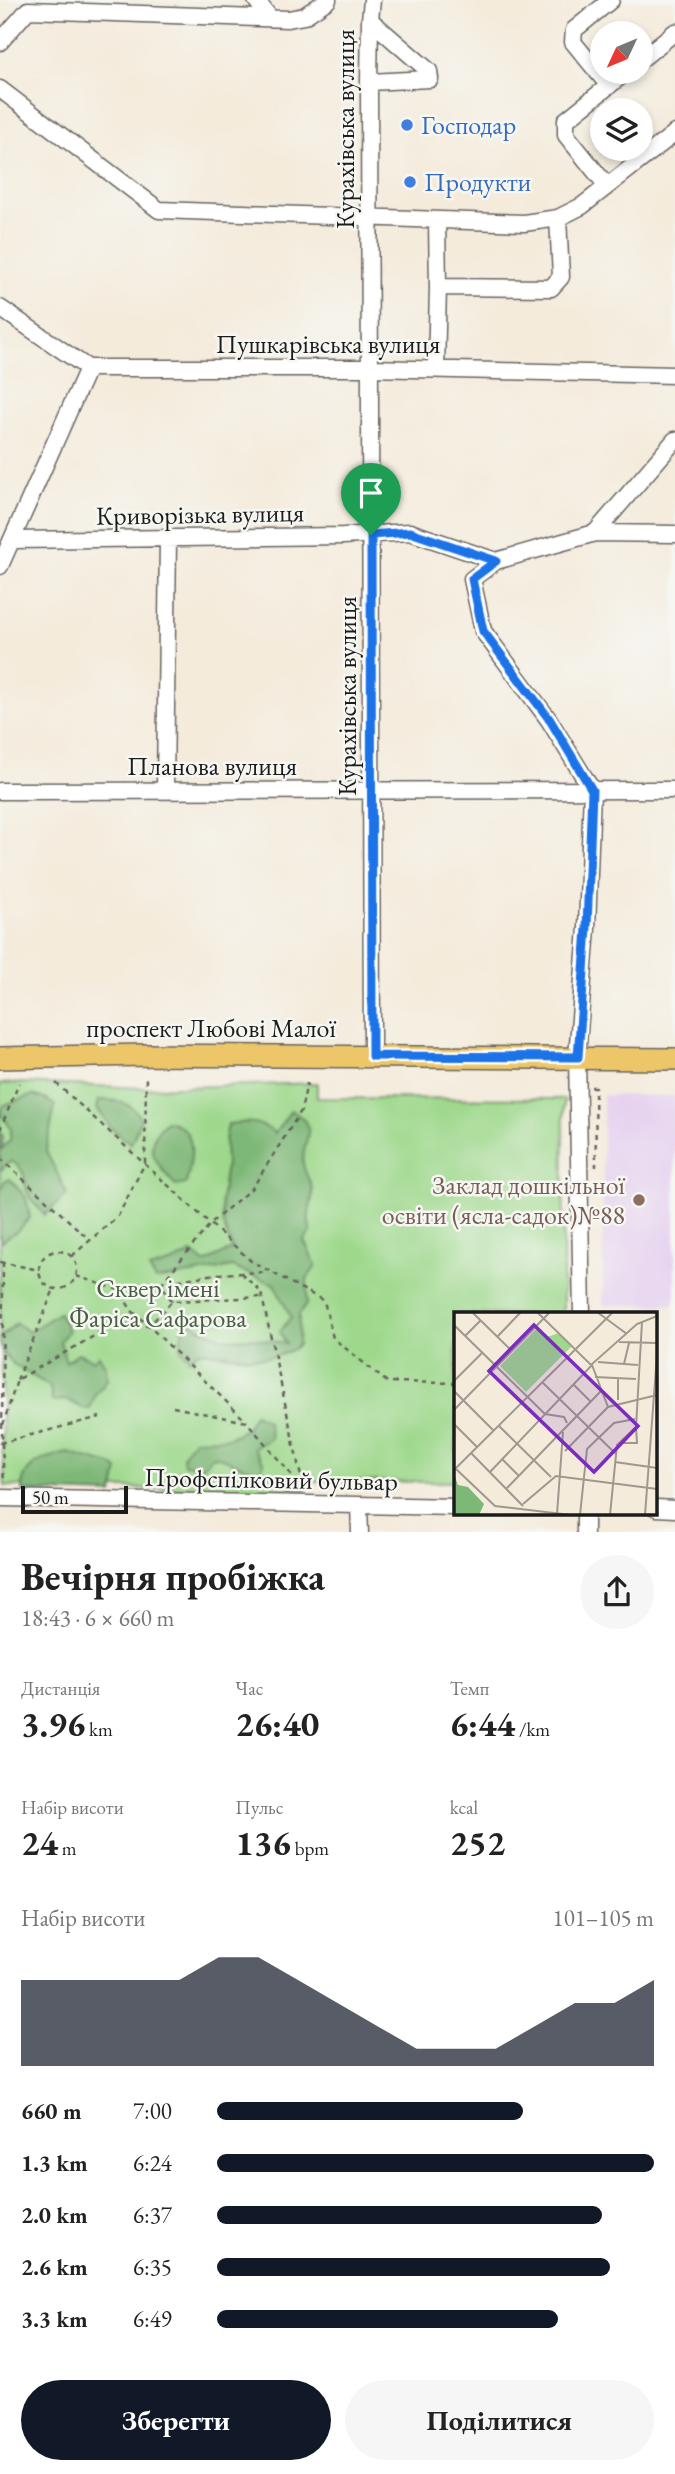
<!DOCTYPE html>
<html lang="uk">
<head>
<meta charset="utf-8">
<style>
  body { margin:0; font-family:"EB Garamond",serif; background:#f6f6f6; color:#222; height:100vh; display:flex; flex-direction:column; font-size:26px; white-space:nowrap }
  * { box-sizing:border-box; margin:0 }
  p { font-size:23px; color:#767676 }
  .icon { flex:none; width:38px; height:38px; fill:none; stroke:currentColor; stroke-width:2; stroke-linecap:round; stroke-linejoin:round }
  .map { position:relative; height:1532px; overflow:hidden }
  .panel { display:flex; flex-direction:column; background:#fff; flex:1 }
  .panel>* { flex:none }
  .needle { width:46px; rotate:226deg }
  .controls { position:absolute; left:590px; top:21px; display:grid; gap:14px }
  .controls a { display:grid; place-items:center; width:63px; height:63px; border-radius:50%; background:#fff; box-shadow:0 4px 10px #0003; font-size:35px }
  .scale { position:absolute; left:21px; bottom:18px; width:107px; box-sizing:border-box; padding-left:7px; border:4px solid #1c1c1c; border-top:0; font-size:19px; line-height:24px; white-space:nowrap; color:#1c1c1c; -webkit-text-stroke:5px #f6f6f2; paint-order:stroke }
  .pin { position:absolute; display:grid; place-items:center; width:60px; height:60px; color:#fff; margin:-72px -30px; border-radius:50% 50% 50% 0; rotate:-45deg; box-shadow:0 0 7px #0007 }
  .pin .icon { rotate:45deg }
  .round { display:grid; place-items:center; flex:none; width:74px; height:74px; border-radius:37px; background:#f6f6f6 }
  .headline { display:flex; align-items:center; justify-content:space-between; height:119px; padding:0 21px }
  h1 { font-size:38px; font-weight:700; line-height:52px }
  .stats { display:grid; grid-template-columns:repeat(3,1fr); gap:10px; height:119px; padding:7px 21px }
  .stats div { display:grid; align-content:center }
  .stats b { font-size:35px; font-weight:700 }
  .stats small { font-size:19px; font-weight:400 }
  .stats p { font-size:19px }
  .chart { height:196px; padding:14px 21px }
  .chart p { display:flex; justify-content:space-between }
  .chart svg { width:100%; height:126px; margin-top:7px; fill:#111827; opacity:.7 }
  .cta { display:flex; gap:14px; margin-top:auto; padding:14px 21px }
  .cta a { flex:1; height:80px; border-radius:42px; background:#111827; color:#fff; font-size:28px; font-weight:700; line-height:80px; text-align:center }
  .cta a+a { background:#f6f6f6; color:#222 }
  ul { padding:0 21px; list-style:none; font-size:23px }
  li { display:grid; grid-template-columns:112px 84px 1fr; align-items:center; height:52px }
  li i { height:18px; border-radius:9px; background:#111827 }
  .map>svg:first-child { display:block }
  .built { fill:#e6d2f0 }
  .green { fill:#9dd88b; stroke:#5c7a54; stroke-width:2 }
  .forest { fill:#7eb877; stroke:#4d6a4a; stroke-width:2 }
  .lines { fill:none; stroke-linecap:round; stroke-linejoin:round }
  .minor-casing { stroke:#68645f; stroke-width:19 }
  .major-casing { stroke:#68645f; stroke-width:24 }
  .path { stroke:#68645f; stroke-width:2.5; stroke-dasharray:5 5; stroke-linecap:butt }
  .minor { stroke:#fff; stroke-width:16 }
  .major { stroke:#ecc669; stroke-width:21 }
  .route-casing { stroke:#fff; stroke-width:14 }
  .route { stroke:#1a73e8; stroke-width:9 }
  .shop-dot { fill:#3f7fe0; stroke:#f6f6f2; stroke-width:2.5 }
  .education-dot { fill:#8d6e63; stroke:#f6f6f2; stroke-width:2.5 }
  .labels { text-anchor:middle; stroke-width:5; stroke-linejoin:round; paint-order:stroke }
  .shop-label { font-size:26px; fill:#366cbe; stroke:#f6f6f2; text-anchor:start }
  .street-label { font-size:26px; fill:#1c1c1c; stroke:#f6f6f2 }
  .education-label { font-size:26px; fill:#785e54; stroke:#f6f6f2; text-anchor:end }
  .park-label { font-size:26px; fill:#495e43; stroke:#f6f6f2 }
  .inset-road { fill:none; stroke:#9e988f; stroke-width:2 }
  .view { fill:#7b2cbf; fill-opacity:0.15; stroke:#7b2cbf; stroke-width:3.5 }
  .inset-edge { fill:none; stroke:#1c1c1c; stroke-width:3.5 }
</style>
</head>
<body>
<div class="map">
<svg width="675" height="1533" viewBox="0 0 675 1533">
  <rect width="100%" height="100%" fill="#f6f6f2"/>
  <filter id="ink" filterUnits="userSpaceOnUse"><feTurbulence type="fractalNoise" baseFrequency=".0143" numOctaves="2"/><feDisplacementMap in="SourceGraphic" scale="14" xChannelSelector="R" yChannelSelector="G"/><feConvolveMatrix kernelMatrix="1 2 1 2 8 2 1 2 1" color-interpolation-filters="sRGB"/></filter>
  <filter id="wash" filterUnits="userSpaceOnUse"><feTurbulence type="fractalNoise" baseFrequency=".00686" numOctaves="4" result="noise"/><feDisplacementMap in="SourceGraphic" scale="28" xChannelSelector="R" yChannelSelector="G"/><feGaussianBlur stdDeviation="1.57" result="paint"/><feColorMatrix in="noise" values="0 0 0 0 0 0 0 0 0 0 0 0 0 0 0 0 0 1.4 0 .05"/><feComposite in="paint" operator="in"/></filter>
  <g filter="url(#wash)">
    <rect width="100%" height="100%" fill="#f4ebdb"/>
    <path class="built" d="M 603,1095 L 675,1096 L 675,1305 L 603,1305 Z"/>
    <path class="green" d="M 19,1083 L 147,1088 L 317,1083 L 317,1098 L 564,1099 L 563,1314 L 456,1314 L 456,1482 L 315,1481 L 304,1491 L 5,1486 L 2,1443 L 2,1341 L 0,1339 L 0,1084 Z"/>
    <path class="forest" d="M 33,1095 L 47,1100 L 55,1106 L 46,1151 L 67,1194 L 45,1215 C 40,1209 33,1203 29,1196 C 21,1181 30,1172 11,1161 L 0,1171 L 0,1132 L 3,1136 L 2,1149 L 10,1140 L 11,1128 L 1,1114 L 4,1105 Z
      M 99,1100 C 117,1100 132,1102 141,1119 L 131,1144 L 111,1128 L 97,1108 Z
      M 291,1110 C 321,1128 303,1136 303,1162 C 303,1171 310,1180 312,1188 C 315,1203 304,1211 311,1232 L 304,1241 L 316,1266 L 307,1279 L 307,1303 L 299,1315 L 298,1345 C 271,1369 230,1352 198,1351 L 190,1359 L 181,1349 L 181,1337 L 187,1319 L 199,1328 L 226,1339 L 250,1338 L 286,1343 L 280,1332 L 291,1317 L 274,1284 L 232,1267 L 156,1280 L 149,1269 L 173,1262 L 192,1253 L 205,1263 L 232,1249 L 223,1224 L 221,1201 L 226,1163 L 225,1140 L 228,1124 C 248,1121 259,1121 275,1133 Z
      M 166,1121 C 200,1127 192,1159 186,1184 L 176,1186 C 157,1163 139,1147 166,1121 Z
      M 10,1179 L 26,1198 L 30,1218 L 17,1231 L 0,1242 L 0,1193 L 4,1181 Z
      M 59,1313 L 68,1331 L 60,1341 L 66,1362 L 78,1353 L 93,1360 L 99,1355 L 106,1367 L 107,1381 L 96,1393 L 90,1409 L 82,1408 L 68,1400 L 52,1401 L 50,1387 C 32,1373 0,1365 0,1339 L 16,1323 L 29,1332 Z
      M 254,1414 L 267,1421 L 271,1438 L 254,1448 L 264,1463 L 259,1473 C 242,1468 229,1458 213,1456 L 202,1467 L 184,1464 L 183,1455 L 194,1439 L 229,1438 L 246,1429 Z
      M 68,1453 L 111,1465 L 118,1470 L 113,1494 L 22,1491 C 21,1464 46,1457 68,1453 Z"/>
  </g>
  <g filter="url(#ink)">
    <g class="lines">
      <g class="minor-casing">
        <path id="minor" d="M 256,0 L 270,18
          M 0,42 L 28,10 L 288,19 L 304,16 L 328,0
          M 640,60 L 675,32
          M 369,82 L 430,79 L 429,71 L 370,20
          M 609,86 L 573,42 L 574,30 L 611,0
          M 0,89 L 159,210 L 524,223 L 558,218 L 582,206 L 675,133
          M 607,186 L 566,135 L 566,120 L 626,72
          M 437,220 L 438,287 L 551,288 L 561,277 L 558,218
          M 0,308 L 88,368 L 369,368 L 675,375
          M 436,369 L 438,287
          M 595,533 L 675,440
          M 12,540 L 343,536 L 410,532 L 496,561 L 595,533 L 675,534
          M 496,561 L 472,579 L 483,631 L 549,720 L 592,790 L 587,928 L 577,1057 L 582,1314
          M 0,566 L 88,368
          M 165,790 L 168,538
          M 0,791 L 675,790
          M 372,1056 L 369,82 L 370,20 L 372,0
          M 0,1498 L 456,1507
          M 359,1506 L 360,1533
          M 656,1508 L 675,1509
          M 585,1513 L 585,1533"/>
      </g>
      <g class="major-casing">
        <path id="major" d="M 0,1058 L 145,1055 L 675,1059"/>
      </g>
      <path class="path" d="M 56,1083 L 251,1261 L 324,1301 L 333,1338 L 387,1382 L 456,1383
        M 591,1087 L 595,1087 L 596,1167
        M 0,1130 L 19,1083
        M 0,1158 L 91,1241
        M39 1270a19 19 0 1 1 38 0a19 19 0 1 1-38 0Z
        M 72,1256 L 118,1216 L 145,1163 L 146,1074
        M 0,1262 L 39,1270
        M 3,1263 L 2,1443 L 4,1483
        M 241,1273 L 261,1292 L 304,1491
        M 76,1276 L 119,1290 L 132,1311 L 149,1326 L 172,1301 L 262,1297
        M 119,1290 L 216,1274 L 269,1272
        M 172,1301 L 161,1284 L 212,1222 L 253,1187 L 301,1111 L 307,1083
        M 17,1380 L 54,1289
        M 173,1407 L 247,1422 L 304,1490
        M 3,1425 L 17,1380 L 115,1324 L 149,1326 L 247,1422
        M 0,1443 L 100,1417"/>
      <use href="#minor" class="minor"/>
      <use href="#major" class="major"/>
    </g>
  </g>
  <g class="lines" filter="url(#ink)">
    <g class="route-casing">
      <path id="route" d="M 410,532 L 496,561 L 472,579 L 483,631 L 550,720 L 592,790 L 587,928 L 578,1057 L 372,1056 L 371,535 Z"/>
    </g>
    <use href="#route" class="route"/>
  </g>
  <g class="shop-dot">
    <circle cx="407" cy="125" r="7"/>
    <circle cx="410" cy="182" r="7"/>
  </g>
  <circle class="education-dot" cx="639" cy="1200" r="7"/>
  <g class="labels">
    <g class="shop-label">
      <text x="421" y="134">Господар</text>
      <text x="424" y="191">Продукти</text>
    </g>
    <g class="street-label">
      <text transform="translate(345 129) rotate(-90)" y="9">Курахівська вулиця</text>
      <text x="328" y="353">Пушкарівська вулиця</text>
      <text transform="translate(200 514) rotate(-1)" y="9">Криворізька вулиця</text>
      <text transform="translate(347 696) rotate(-90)" y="9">Курахівська вулиця</text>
      <text x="212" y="775">Планова вулиця</text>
      <text x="211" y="1037">проспект Любові Малої</text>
      <text transform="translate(271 1479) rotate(1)" y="9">Профспілковий бульвар</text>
    </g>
    <g class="education-label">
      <text x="625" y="1194">Заклад дошкільної<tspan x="625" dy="30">освіти (ясла-садок)№88</tspan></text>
    </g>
    <g class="park-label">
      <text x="158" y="1297">Сквер імені<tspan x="158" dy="30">Фаріса Сафарова</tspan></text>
    </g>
  </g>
  <g transform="translate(454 1312)">
    <rect width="203" height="203" fill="#f4ebdb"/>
    <path d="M 83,16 L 93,25 L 105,21 L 118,34 L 72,80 L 46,54 Z" fill="#9dd88b"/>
    <path d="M 0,162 L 4,173 L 14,175 L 30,192 L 25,203 L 0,203 Z" fill="#7eb877"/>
    <path class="inset-road" d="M 18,0 L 58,39M 83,0 L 137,53 L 183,12 L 203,4M 143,0 L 173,22M 0,13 L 91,102 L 110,105 L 113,111M 11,24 L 27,8M 43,25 L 67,0M 165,30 L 203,31M 144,50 L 184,53M 170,52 L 175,31M 138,53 L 154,95M 141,65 L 182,67M 164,66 L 164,88M 0,69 L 28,41M 88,70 L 162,142M 120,73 L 137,90M 0,79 L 39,118M 0,98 L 96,0M 0,112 L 23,135M 44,113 L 97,165M 165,131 L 183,131 L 182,115M 111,139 L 154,95 L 203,83M 17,141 L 69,194M 48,147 L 65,164M 161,150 L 203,156M 2,157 L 41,194 L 117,203M 0,158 L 159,0M 36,160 L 138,53M 53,176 L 147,79M 69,192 L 102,164 L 203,177M 103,202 L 109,120M 126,203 L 133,137 L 160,111 L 181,107M 156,203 L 163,133 L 182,115 L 188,10M 191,203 L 203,43"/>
    <path class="view" d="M 80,13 L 184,114 L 140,160 L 35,59 Z"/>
    <rect width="203" height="203" class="inset-edge"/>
  </g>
</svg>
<div class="controls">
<a><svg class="needle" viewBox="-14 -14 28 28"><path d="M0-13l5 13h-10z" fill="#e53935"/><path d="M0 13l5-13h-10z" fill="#767676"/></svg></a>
<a><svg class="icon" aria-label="layers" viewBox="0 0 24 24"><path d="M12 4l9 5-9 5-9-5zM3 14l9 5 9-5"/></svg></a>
</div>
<div class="scale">50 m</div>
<div class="pin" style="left:371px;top:535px;background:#1e9e55"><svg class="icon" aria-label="arrive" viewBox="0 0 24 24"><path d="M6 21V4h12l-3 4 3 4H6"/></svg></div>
</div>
<section class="panel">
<div class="headline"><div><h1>Вечірня пробіжка</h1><p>18:43 · 6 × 660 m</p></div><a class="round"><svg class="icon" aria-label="share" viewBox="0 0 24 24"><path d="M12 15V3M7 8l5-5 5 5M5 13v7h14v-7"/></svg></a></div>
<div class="stats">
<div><p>Дистанція</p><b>3.96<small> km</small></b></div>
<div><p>Час</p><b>26:40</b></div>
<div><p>Темп</p><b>6:44<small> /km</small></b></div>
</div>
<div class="stats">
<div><p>Набір висоти</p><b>24<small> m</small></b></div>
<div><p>Пульс</p><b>136<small> bpm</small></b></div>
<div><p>kcal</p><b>252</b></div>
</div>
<div class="chart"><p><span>Набір висоти</span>101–105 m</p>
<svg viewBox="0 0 160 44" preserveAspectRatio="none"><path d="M0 44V14L10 14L20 14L30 14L40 14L50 6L60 6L70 14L80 22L90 30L100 38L110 38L120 38L130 30L140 22L150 22L160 14V44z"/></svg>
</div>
<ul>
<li><b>660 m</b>7:00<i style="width:70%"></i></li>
<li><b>1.3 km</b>6:24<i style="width:100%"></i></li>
<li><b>2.0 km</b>6:37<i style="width:88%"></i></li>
<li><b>2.6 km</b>6:35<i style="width:90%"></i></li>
<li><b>3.3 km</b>6:49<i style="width:78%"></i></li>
</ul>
<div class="cta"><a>Зберегти</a><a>Поділитися</a></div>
</section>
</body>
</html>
